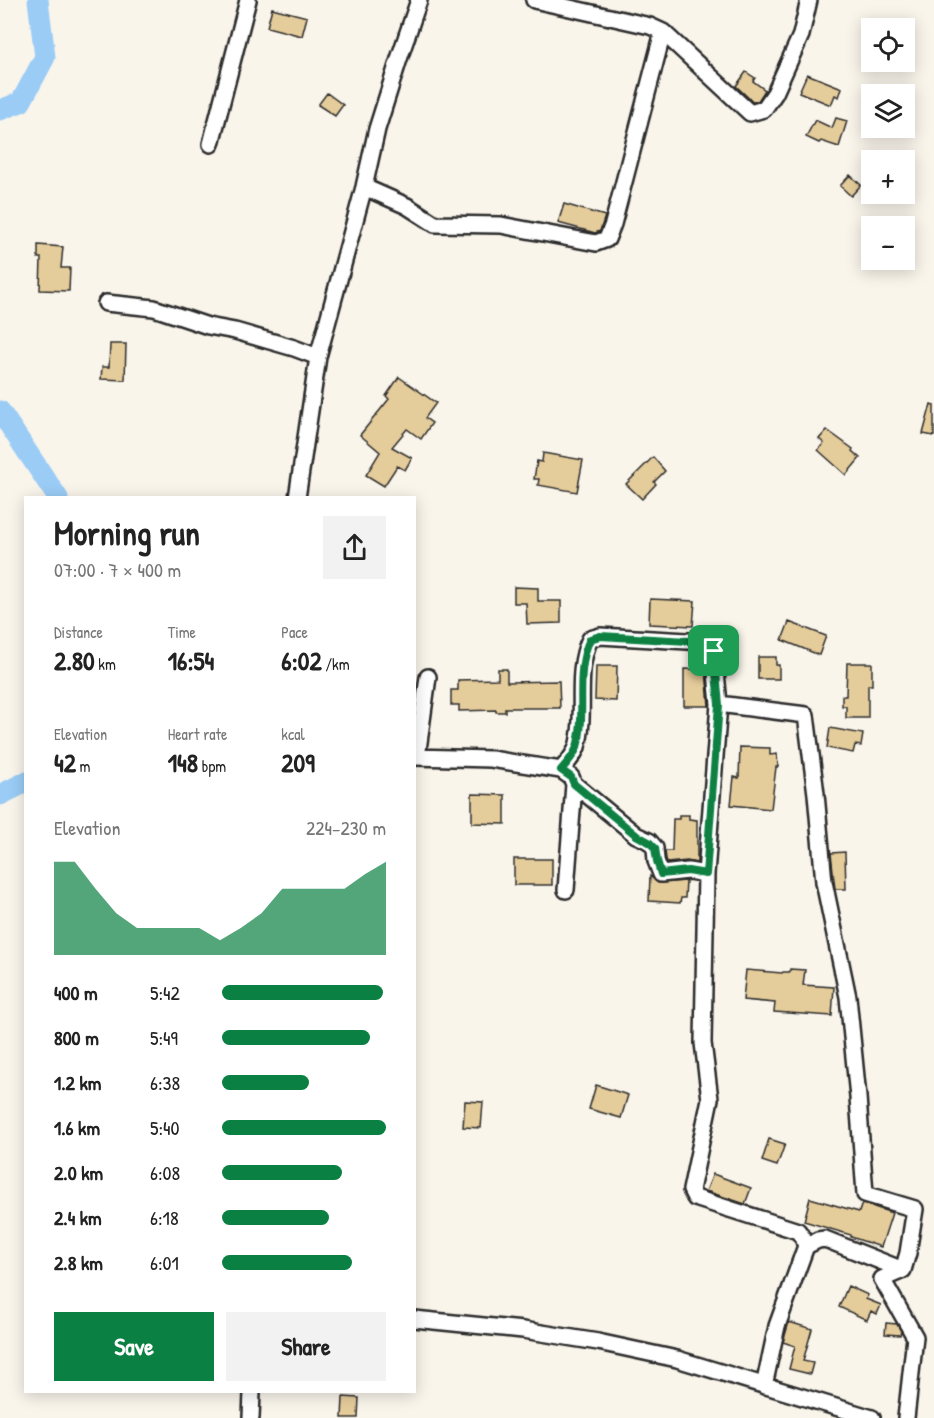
<!DOCTYPE html>
<html lang="en">
<head>
<meta charset="utf-8">
<style>
  body { margin:0; font-family:"Patrick Hand",sans-serif; background:#f2f2f2; color:#222; height:100vh; display:flex; flex-direction:column; font-size:22px; white-space:nowrap }
  * { box-sizing:border-box; margin:0 }
  p { font-size:20px; color:#767676 }
  .icon { flex:none; width:33px; height:33px; fill:none; stroke:currentColor; stroke-width:2; stroke-linecap:round; stroke-linejoin:round }
  .map { position:relative; flex:1; overflow:hidden }
  .side { position:absolute; left:24px; top:496px; width:392px; height:897px; display:flex; flex-direction:column; background:#fff; border-radius:0px; box-shadow:0 3px 15px #0003 }
  .side>* { flex:none }
  .tools { position:absolute; left:861px; top:18px; display:grid; gap:12px }
  .tools a { display:grid; place-items:center; width:54px; height:54px; border-radius:0px; background:#fff; box-shadow:0 3px 15px #0003; font-size:30px }
  .pin { position:absolute; display:grid; place-items:center; width:51px; height:51px; color:#fff; margin:-26px; border-radius:12px; box-shadow:0 3px 9px #0006 }
  .round { display:grid; place-items:center; flex:none; width:63px; height:63px; border-radius:0px; background:#f2f2f2 }
  .overview { display:flex; align-items:center; justify-content:space-between; height:102px; padding:0 30px }
  h1 { font-size:33px; font-weight:800; line-height:45px }
  .metrics { display:grid; grid-template-columns:repeat(3,1fr); gap:9px; height:102px; padding:6px 30px }
  .metrics div { display:grid; align-content:center }
  .metrics b { font-size:26px; font-weight:800 }
  .metrics small { font-size:16px; font-weight:400 }
  .metrics p { font-size:16px }
  .chart { height:168px; padding:12px 30px }
  .chart p { display:flex; justify-content:space-between }
  .chart svg { width:100%; height:108px; margin-top:6px; fill:#0b8043; opacity:.7 }
  .primary-button { display:flex; gap:12px; margin-top:auto; padding:12px 30px }
  .primary-button a { flex:1; height:69px; border-radius:0px; background:#0b8043; color:#fff; font-size:24px; font-weight:800; line-height:69px; text-align:center }
  .primary-button a+a { background:#f2f2f2; color:#222 }
  ul { padding:0 30px; list-style:none; font-size:20px }
  li { display:grid; grid-template-columns:96px 72px 1fr; align-items:center; height:45px }
  li i { height:15px; border-radius:8px; background:#0b8043 }
  .map>svg:first-child { display:block }
  .lines { fill:none; stroke-linecap:round; stroke-linejoin:round }
  .river { stroke:#9accf6; stroke-width:21 }
  .building { fill:#e5cc9b; stroke:#2b2b2b; stroke-width:1.5 }
  .minor-casing { stroke:#2b2b2b; stroke-width:20 }
  .minor { stroke:#fff; stroke-width:15 }
  .route-casing { stroke:#fff; stroke-width:12 }
  .route { stroke:#0b8043; stroke-width:8 }
</style>
</head>
<body>
<div class="map">
<svg width="934" height="1418" viewBox="0 0 934 1418">
  <rect width="100%" height="100%" fill="#faf5eb"/>
  <filter id="ink" filterUnits="userSpaceOnUse"><feTurbulence type="fractalNoise" baseFrequency=".0167" numOctaves="2"/><feDisplacementMap in="SourceGraphic" scale="12" xChannelSelector="R" yChannelSelector="G"/><feConvolveMatrix kernelMatrix="1 2 1 2 8 2 1 2 1" color-interpolation-filters="sRGB"/></filter>
  <g filter="url(#ink)">
    <g class="lines">
      <path class="river" d="M 0,110 L 21,102 L 45,57 L 38,0
        M 0,411 L 58,498
        M 0,795 L 26,782"/>
    </g>
    <path class="building" d="M 272,8 L 307,17 L 302,36 L 267,27 Z
      M 746,72 L 755,78 L 753,81 L 765,90 L 758,101 L 753,102 L 736,86 Z
      M 807,74 L 842,88 L 839,97 L 835,95 L 831,105 L 799,92 Z
      M 904,92 L 913,92 L 913,102 L 904,102 Z
      M 327,93 L 343,105 L 335,116 L 318,105 Z
      M 836,118 L 847,121 L 839,147 L 821,141 L 819,143 L 806,137 L 815,120 L 832,128 Z
      M 850,175 L 861,185 L 851,196 L 840,186 Z
      M 564,204 L 605,216 L 600,231 L 595,233 L 588,231 L 558,223 Z
      M 38,245 L 63,247 L 61,268 L 70,268 L 69,291 L 40,290 L 41,258 L 38,258 Z
      M 110,344 L 126,344 L 125,380 L 101,379 L 102,367 L 109,367 Z
      M 399,377 L 436,403 L 425,418 L 432,423 L 421,439 L 407,429 L 392,447 L 412,458 L 405,470 L 397,466 L 384,486 L 366,475 L 380,452 L 360,435 L 389,399 L 386,396 Z
      M 931,404 L 934,405 L 934,436 L 923,434 Z
      M 827,430 L 853,449 L 852,451 L 860,458 L 846,475 L 818,450 L 824,443 L 819,439 Z
      M 543,453 L 583,460 L 577,492 L 538,485 L 539,479 L 534,479 L 537,461 L 542,462 Z
      M 653,457 L 665,471 L 654,482 L 656,484 L 642,499 L 626,484 Z
      M 514,587 L 538,588 L 538,601 L 561,601 L 561,623 L 527,624 L 526,603 L 514,603 Z
      M 650,599 L 695,601 L 693,626 L 649,624 Z
      M 789,622 L 826,636 L 819,655 L 782,640 Z
      M 758,657 L 776,657 L 776,665 L 779,665 L 779,679 L 758,679 Z
      M 847,663 L 872,663 L 872,685 L 868,685 L 868,718 L 846,718 L 846,706 L 842,706 L 842,696 L 846,696 Z
      M 596,666 L 617,666 L 616,701 L 595,700 Z
      M 498,669 L 507,669 L 507,682 L 559,681 L 560,708 L 505,708 L 505,712 L 496,712 L 496,710 L 459,711 L 459,705 L 451,705 L 451,690 L 458,690 L 458,680 L 498,679 Z
      M 684,669 L 706,670 L 709,706 L 684,706 Z
      M 830,728 L 863,734 L 861,746 L 855,745 L 853,753 L 827,748 Z
      M 740,747 L 770,748 L 770,755 L 777,754 L 778,767 L 776,767 L 771,809 L 731,805 L 734,777 L 739,778 Z
      M 472,794 L 505,795 L 505,824 L 472,823 Z
      M 679,815 L 689,815 L 689,819 L 697,820 L 697,863 L 687,861 L 667,863 L 666,859 L 665,851 L 672,851 L 673,819 L 679,819 Z
      M 845,852 L 846,889 L 835,889 L 831,853 Z
      M 514,859 L 552,859 L 552,885 L 514,885 Z
      M 650,876 L 658,883 L 686,881 L 685,898 L 681,898 L 680,903 L 649,901 Z
      M 790,969 L 805,970 L 803,985 L 834,987 L 832,1016 L 774,1012 L 775,1003 L 743,1000 L 746,970 L 782,973 L 783,972 L 790,972 Z
      M 596,1085 L 628,1095 L 621,1118 L 589,1109 Z
      M 465,1101 L 483,1102 L 481,1128 L 463,1127 Z
      M 769,1139 L 785,1144 L 777,1166 L 762,1161 Z
      M 713,1174 L 751,1188 L 745,1204 L 706,1191 Z
      M 810,1198 L 859,1212 L 862,1203 L 892,1213 L 881,1247 L 851,1237 L 851,1235 L 804,1221 Z
      M 848,1286 L 868,1295 L 866,1299 L 881,1305 L 877,1314 L 871,1311 L 867,1320 L 839,1307 Z
      M 789,1322 L 812,1329 L 803,1361 L 813,1363 L 810,1374 L 789,1369 L 795,1346 L 783,1342 Z
      M 886,1323 L 897,1324 L 901,1331 L 900,1335 L 885,1334 Z
      M 343,1397 L 359,1398 L 358,1418 L 342,1418 Z"/>
    <g class="lines">
      <g class="minor-casing">
        <path id="minor" d="M 534,0 L 650,26 L 663,32 L 750,113 L 764,109 L 775,93 L 801,35 L 809,0
          M 211,144 L 248,0
          M 364,187 L 407,206 L 435,224 L 501,225 L 596,243 L 607,239 L 613,224 L 663,32
          M 106,303 L 154,308 L 208,326 L 235,331 L 294,348 L 318,357
          M 297,498 L 318,357 L 364,187 L 377,129 L 399,59 L 419,0
          M 719,704 L 806,715 L 816,794 L 824,882 L 848,997 L 858,1097 L 865,1194 L 915,1209 L 908,1253 L 903,1270 L 882,1279 L 915,1337 L 906,1418
          M 414,757 L 491,759 L 561,770 L 571,777 L 574,784 L 566,890
          M 417,757 L 428,677
          M 561,770 C 567,763 574,756 577,747 C 587,712 574,673 590,639 L 600,636 L 705,642 L 714,651 L 719,704 L 706,874 L 703,1043 L 710,1099 L 691,1190 L 695,1198 L 798,1231 L 803,1238 L 806,1246 L 777,1326 L 764,1386
          M 574,784 L 636,835 L 649,841 L 655,848 L 656,861 L 661,874 L 688,871 L 706,874
          M 806,1246 L 818,1240 L 825,1239 L 903,1270
          M 414,1319 L 523,1330 L 598,1342 L 677,1359 L 872,1418
          M 251,1418 L 252,1392"/>
      </g>
      <use href="#minor" class="minor"/>
    </g>
  </g>
  <g class="lines" filter="url(#ink)">
    <g class="route-casing">
      <path id="route" d="M 600,636 L 705,642 L 714,651 L 719,705 L 706,874 L 688,871 L 661,874 L 657,861 L 655,848 L 649,842 L 636,835 L 574,784 L 571,777 L 561,770 C 567,763 574,756 577,747 C 587,712 574,673 590,639 Z"/>
    </g>
    <use href="#route" class="route"/>
  </g>
</svg>
<div class="tools">
<a><svg class="icon" aria-label="locate" viewBox="0 0 24 24"><circle cx="12" cy="12" r="6"/><path d="M12 2v4M12 18v4M2 12h4M18 12h4"/></svg></a>
<a><svg class="icon" aria-label="layers" viewBox="0 0 24 24"><path d="M12 4l9 5-9 5-9-5zM3 14l9 5 9-5"/></svg></a>
<a>+</a>
<a>−</a>
</div>
<div class="pin" style="left:714px;top:651px;background:#1e9e55"><svg class="icon" aria-label="arrive" viewBox="0 0 24 24"><path d="M6 21V4h12l-3 4 3 4H6"/></svg></div>
<section class="side">
<div class="overview"><div><h1>Morning run</h1><p>07:00 · 7 × 400 m</p></div><a class="round"><svg class="icon" aria-label="share" viewBox="0 0 24 24"><path d="M12 15V3M7 8l5-5 5 5M5 13v7h14v-7"/></svg></a></div>
<div class="metrics">
<div><p>Distance</p><b>2.80<small> km</small></b></div>
<div><p>Time</p><b>16:54</b></div>
<div><p>Pace</p><b>6:02<small> /km</small></b></div>
</div>
<div class="metrics">
<div><p>Elevation</p><b>42<small> m</small></b></div>
<div><p>Heart rate</p><b>148<small> bpm</small></b></div>
<div><p>kcal</p><b>209</b></div>
</div>
<div class="chart"><p><span>Elevation</span>224–230 m</p>
<svg viewBox="0 0 160 44" preserveAspectRatio="none"><path d="M0 44V6L10 6L20 17L30 27L40 33L50 33L60 33L70 33L80 38L90 33L100 27L110 17L120 17L130 17L140 17L150 11L160 6V44z"/></svg>
</div>
<ul>
<li><b>400 m</b>5:42<i style="width:98%"></i></li>
<li><b>800 m</b>5:49<i style="width:90%"></i></li>
<li><b>1.2 km</b>6:38<i style="width:53%"></i></li>
<li><b>1.6 km</b>5:40<i style="width:100%"></i></li>
<li><b>2.0 km</b>6:08<i style="width:73%"></i></li>
<li><b>2.4 km</b>6:18<i style="width:65%"></i></li>
<li><b>2.8 km</b>6:01<i style="width:79%"></i></li>
</ul>
<div class="primary-button"><a>Save</a><a>Share</a></div>
</section>
</div>
</body>
</html>
